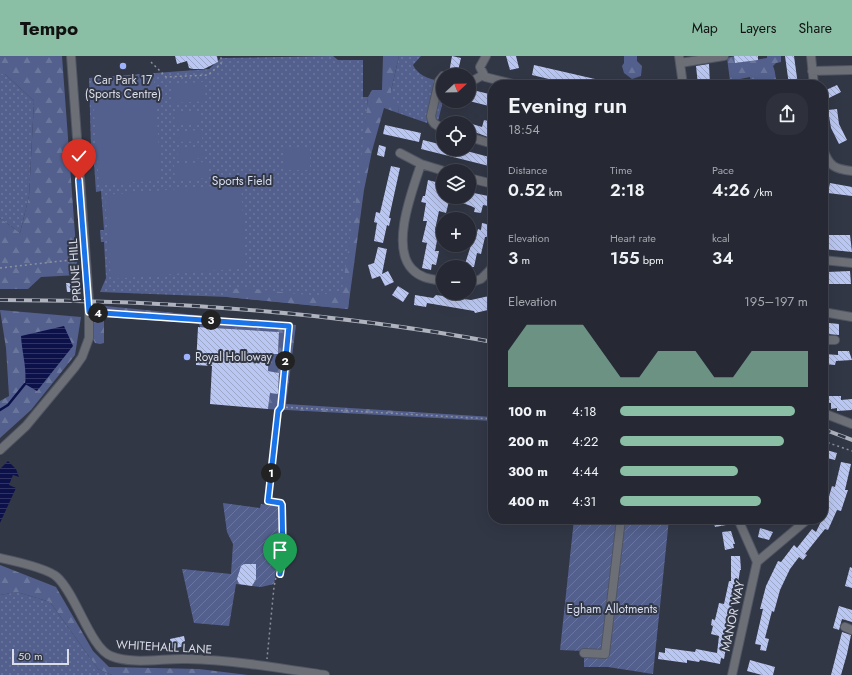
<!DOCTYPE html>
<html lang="en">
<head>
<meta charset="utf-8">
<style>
  body { margin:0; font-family:Jost,sans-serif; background:#2e313c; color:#f1f3f6; height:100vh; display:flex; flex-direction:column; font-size:15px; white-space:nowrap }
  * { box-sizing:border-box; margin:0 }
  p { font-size:13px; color:#a4a6ac }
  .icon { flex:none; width:22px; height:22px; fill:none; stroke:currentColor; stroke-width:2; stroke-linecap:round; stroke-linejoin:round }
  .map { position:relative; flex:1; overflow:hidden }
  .drawer { position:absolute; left:488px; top:24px; width:340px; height:444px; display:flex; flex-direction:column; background:#262934; border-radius:16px; box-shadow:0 4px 16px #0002,0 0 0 1px #42454f }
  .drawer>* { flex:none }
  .needle { width:26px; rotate:68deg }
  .tools { position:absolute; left:436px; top:12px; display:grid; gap:8px }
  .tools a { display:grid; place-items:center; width:40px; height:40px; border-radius:50%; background:#262934; box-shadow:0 4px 16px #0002,0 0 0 1px #42454f; font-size:20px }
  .scale { position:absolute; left:12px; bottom:10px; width:57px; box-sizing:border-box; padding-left:4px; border:2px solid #dadde7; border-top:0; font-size:11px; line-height:14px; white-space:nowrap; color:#dadde7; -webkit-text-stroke:3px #323746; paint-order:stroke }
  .pin { position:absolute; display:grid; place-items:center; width:34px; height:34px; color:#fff; margin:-41px -17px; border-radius:50% 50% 50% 0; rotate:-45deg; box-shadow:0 0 4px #0007 }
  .pin .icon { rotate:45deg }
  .km { position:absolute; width:20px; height:20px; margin:-10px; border-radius:50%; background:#222; color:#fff; font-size:11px; line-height:20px; text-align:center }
  .round { display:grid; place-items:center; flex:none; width:42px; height:42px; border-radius:16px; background:#2e313c }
  .headline { display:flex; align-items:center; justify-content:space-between; height:68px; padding:0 20px }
  h1 { font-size:22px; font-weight:600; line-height:30px }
  .figures { display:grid; grid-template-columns:repeat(3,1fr); gap:6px; height:68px; padding:4px 20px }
  .figures div { display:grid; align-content:center }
  .figures b { font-size:17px; font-weight:600 }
  .figures small { font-size:11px; font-weight:400 }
  .figures p { font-size:11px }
  .chart { height:112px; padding:8px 20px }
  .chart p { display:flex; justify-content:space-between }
  .chart svg { width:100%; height:72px; margin-top:4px; fill:#8abfa5; opacity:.7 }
  ul { padding:0 20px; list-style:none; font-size:13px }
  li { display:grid; grid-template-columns:64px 48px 1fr; align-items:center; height:30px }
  li i { height:10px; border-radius:5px; background:#8abfa5 }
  header { display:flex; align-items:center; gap:24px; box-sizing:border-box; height:56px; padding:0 20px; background:#8abfa5; color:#111 }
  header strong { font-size:19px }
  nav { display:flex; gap:22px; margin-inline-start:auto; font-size:14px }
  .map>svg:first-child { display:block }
  .grass { fill:url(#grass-dots) }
  .forest { fill:url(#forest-firs) }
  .garden { fill:url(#garden-furrows) }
  .pitch { fill:#53608d }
  .water { fill:url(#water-rules) }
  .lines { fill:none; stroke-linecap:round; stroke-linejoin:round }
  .stream { stroke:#0d114a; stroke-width:2.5 }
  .building { fill:url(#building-back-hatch) }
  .minor-casing { stroke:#505563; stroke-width:10 }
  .path { stroke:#8c909c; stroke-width:1.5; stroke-dasharray:2 3; stroke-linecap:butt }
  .minor { stroke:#6d6f77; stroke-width:8 }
  .rail-casing { stroke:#afb3be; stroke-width:4 }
  .rail { stroke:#323746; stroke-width:2.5; stroke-dasharray:8; stroke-linecap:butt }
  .route-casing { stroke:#fff; stroke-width:8 }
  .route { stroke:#1a73e8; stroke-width:5 }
  .poi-dot { fill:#9fb3fd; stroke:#323746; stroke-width:1.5 }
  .labels { text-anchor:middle; stroke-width:4; stroke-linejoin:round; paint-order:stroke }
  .poi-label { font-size:12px; fill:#dadde7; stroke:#323746 }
  .park-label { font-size:12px; fill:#d9dff2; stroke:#323746 }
  .street-label { font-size:12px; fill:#dadde7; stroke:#323746 }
</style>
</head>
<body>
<header>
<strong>Tempo</strong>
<nav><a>Map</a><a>Layers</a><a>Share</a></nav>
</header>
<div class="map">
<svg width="852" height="619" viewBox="0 0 852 619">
  <defs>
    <pattern id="grass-dots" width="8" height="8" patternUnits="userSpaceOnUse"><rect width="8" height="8" fill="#53608d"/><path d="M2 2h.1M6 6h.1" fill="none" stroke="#6b769d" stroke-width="1.8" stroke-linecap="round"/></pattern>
    <pattern id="forest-firs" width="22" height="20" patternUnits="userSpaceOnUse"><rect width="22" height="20" fill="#53608d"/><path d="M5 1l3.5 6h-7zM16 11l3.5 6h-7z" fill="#6b769d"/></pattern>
    <pattern id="garden-furrows" width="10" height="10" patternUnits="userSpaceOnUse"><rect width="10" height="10" fill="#53608d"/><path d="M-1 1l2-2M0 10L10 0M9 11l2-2" fill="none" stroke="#6b769d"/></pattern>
    <pattern id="water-rules" width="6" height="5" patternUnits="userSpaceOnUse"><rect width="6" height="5" fill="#0d114a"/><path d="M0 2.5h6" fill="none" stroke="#303364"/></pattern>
    <pattern id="building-back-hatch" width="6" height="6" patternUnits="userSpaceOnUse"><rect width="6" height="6" fill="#bac7f2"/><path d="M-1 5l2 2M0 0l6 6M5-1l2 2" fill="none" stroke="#9ca6c7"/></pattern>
  </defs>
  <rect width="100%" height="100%" fill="#323746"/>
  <path class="grass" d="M 333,0 L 338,4 L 363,4 L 363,41 L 368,41 L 348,253 L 228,241 L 100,236 L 106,222 L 104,186 L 101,186 L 100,174 L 104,174 L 101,135 L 96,136 L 93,92 L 91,91 L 89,22 L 209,13 L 221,2 Z
    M 399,0 L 421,0 L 413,9 C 418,19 427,22 438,25 L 427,67 L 398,57 L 399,52 L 391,46 L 391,35 Z
    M 0,18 L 5,18 L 34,45 L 29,140 L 20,177 L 0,162 Z
    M 443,23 L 443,45 L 438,65 L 435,63 L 433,57 Z
    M 17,536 L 50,546 L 98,613 L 112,619 L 0,619 L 0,539 Z"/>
  <path class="forest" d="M 0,0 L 62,0 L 78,219 L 41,221 L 28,233 L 0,233 L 0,162 L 20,177 L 29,140 L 34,45 L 5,18 L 0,18 Z
    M 383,0 L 399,0 L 391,35 L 391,46 L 394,46 L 399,52 L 398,57 L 384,52 L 372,95 L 364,134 L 348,253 L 227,241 L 230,235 C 242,229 250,232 262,234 C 288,236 318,244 342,234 L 358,131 L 368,41 L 372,34 L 382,34 Z
    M 624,0 L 637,0 L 637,5 L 642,10 L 641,20 L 632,23 L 624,17 L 622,10 L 624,7 Z
    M 735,0 L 736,7 L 767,2 L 767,0 L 781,0 L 781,6 L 776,7 L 773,10 C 776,17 775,23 778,29 L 751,29 L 750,21 L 730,25 L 727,2 Z
    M 95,249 L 296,269 L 286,348 L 493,361 L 493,365 L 268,353 L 270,337 L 278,337 L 279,317 L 268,315 L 269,298 L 278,298 L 279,276 L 200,271 L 199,268 L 195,267 L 104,261 L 104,287 L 100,288 L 95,287 L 93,283 Z
    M 0,254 L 81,261 L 75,299 L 31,354 L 0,382 L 0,345 L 9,340 L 6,292 Z
    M 0,509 L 56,531 L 93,595 L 109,611 L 199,613 L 248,619 L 112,619 L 98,613 L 50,546 L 17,536 L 0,539 Z"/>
  <path class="garden" d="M 223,447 L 260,452 L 261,448 L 280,450 L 281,482 L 274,528 L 261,531 L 236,528 L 229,570 L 194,567 L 182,513 L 231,518 L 233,488 L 227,476 Z
    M 574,463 L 669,463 L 653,618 L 608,611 L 584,611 L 584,595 L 560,594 Z"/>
  <path class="pitch" d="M 154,21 L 161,124 L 99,129 L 92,25 Z
    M 204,26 L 206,45 L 173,47 L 172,28 Z
    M 201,55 L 201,67 L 175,69 L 174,57 Z
    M 202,74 L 202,85 L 176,86 L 176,76 Z
    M 203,91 L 204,102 L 178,104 L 177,93 Z
    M 283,92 L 310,93 L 310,114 L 283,114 Z
    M 207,106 L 208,122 L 175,124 L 174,108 Z
    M 241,128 L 246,212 L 111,223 L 105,139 Z"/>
  <path class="water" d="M 64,270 L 73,290 L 37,335 L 25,328 C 27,312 22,297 21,280 Z
    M 8,405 L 16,413 L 19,421 L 13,419 L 9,429 L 16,432 L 0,467 L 0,413 Z"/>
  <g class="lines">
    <path class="stream" d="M 0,354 L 8,349 L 25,328"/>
  </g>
  <path class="building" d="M 175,0 L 217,0 L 218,6 L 204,13 L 193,13 L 189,12 L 187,5 L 177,8 Z
    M 452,0 L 461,2 L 457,19 L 449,17 Z
    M 506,0 L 516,0 L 519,12 L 510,14 Z
    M 734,0 L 758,0 L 758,4 L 735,7 Z
    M 785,0 L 794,0 L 798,29 L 789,29 Z
    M 709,8 L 710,29 L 698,29 L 696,10 Z
    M 534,9 L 608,26 L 608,29 L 574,29 L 532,19 Z
    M 837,29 L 841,36 L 829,42 L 826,34 Z
    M 469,33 L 493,39 L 493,51 L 469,45 Z
    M 837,53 L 839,68 L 847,84 L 839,88 L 831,72 L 828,54 Z
    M 484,64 L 492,66 L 488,81 L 469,74 L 469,67 L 482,71 Z
    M 385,69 L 421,77 L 419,86 L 383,78 Z
    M 423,84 L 443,89 L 443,93 L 459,93 L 493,102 L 493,111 L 421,93 Z
    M 379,89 L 386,91 L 384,101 L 377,99 Z
    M 391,110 L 400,112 L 389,162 L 391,162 L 389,170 L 387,169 L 383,187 L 374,185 L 377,167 L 374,166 L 376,156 L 380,157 Z
    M 428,124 L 443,128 L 443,141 L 450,141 L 446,157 L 439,155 L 435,174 L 439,174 L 435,195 L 439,195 L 436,209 L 432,208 L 431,214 L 422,212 L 427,187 L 422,186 L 427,165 L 423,165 L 426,147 L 421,146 L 423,140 L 425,140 Z
    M 830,127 L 852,131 L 852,140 L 828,137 Z
    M 469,136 L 493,141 L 493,151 L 483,149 L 481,157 L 474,156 L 475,152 L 471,150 L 451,143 L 452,141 L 469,141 Z
    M 482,167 L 491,169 L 488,181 L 485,181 L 481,198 L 477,197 L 474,211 L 464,211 L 472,186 L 475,184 L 478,173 L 481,174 Z
    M 823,179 L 850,179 L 852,196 L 823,193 Z
    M 378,191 L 387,193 L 382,218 L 388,215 L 394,226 L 385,230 L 380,220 L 372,223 L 368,209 L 374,207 Z
    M 850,215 L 851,228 L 828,228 L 827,216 Z
    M 66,227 L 80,227 L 80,236 L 67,236 Z
    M 398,230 L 409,237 L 403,246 L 392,239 Z
    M 415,239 L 433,242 L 436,239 L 471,244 L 489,240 L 492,253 L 475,257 L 474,255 L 427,247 L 426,251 L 414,249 Z
    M 829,267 L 839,268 L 839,279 L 828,278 Z
    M 198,271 L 279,276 L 278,298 L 269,298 L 268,315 L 279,317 L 278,338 L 270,337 L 268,353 L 210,348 L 212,310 L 196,309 Z
    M 838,295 L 849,295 L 852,304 L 836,305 L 835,309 L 824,308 L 825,298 L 838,299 Z
    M 823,340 L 841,340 L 841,344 L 852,343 L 852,354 L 837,355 L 837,352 L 831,353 L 831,347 L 823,346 Z
    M 823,393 L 837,397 L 835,404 L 823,401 Z
    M 841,406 L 851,408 L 845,434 L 848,434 L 841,455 L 837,454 L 828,474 L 825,473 L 805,498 L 807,499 L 803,504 L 799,501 L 790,513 L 780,534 L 774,556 L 772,555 L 765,582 L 769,583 L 766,595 L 760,594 L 761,589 L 755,588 L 763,553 L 760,553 L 766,530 L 778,505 L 781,506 L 794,489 L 797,492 L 812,473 L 816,476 L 829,449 L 828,444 L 832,430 L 835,431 Z
    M 713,463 L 724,463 L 726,469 L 715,471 Z
    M 760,472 L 773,476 L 769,484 L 758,481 Z
    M 731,475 L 735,488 L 733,488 L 734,492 L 725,494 L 722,476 Z
    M 731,500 L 740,500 L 741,514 L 740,514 L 736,542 L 733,544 L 724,581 L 728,581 L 724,603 L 721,602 L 720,608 L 700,604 L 699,606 L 687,604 L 687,607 L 658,603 L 659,596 L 665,597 L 665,592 L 695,596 L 696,593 L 717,597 L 719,580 L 711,578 L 713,570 L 711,569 L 712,563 L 715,564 L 719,547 L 724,548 L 729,525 L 731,525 Z
    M 244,508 L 256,508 L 256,523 L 252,530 L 239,528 L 237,523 L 241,510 Z
    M 850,511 L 852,512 L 852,532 L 845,530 Z
    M 839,550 L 852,554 L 852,566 L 842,563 L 839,574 L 833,572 Z
    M 842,576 L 851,579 L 847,598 L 841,619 L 831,619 Z
    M 184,580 L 185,585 L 183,586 L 184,590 L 172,593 L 170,583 Z
    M 750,604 L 775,611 L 773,619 L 762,619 L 747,615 Z"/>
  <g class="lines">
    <g class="minor-casing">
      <path id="minor" d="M 486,0 L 480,11 L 485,21 L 517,29
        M 679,0 L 683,29
        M 811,0 L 814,29
        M 680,7 L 724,0
        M 812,15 L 852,14
        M 443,20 L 439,25 L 431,60 C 432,68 436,69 443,72
        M 469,24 L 474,24 L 483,19
        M 469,81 L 493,88
        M 823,93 C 829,110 834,113 852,115
        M 400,97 L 421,108 L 444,115
        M 421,108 C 413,133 390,190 412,213 C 420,222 431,223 443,225
        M 469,122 L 493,128
        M 823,204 L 852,207
        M 469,227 L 481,223 L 493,211
        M 823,256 L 852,261
        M 823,284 L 835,284
        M 823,357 L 852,368
        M 0,394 L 26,370 L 75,311 L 82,301 L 89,282 L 89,245 L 71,0
        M 738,463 L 757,506
        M 0,502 C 14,505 47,512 57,521 C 76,538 91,593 111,600 C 134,609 163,602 187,603 C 233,604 280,612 325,619
        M 845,571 L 852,574
        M 584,597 L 605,598 L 621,463
        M 732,619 L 757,506 L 808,463"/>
    </g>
    <path class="path" d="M 151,6 L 166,21 L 208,19 L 221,8 L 221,0
      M 0,212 L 79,203
      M 97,257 L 289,270 L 281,351 L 278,355 L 268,445 L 281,447 L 282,449 L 284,468 L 281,516 L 276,521 L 274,531 L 267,603
      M 281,351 L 493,363
      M 823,385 L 852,395"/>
    <use href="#minor" class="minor"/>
    <g class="rail-casing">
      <path id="rail" d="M 0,244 C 165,244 331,256 493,286
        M 823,373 L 852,384"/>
    </g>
    <use href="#rail" class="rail"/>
  </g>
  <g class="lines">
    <g class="route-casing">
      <path id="route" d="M 79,124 L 89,256 L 289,270 L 281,351 L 278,355 L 268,445 L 281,447 L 282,449 L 283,501 L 280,518"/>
    </g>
    <use href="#route" class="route"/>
  </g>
  <g class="poi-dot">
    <circle cx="123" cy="10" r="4"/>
    <circle cx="187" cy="301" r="4"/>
  </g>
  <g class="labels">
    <g class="poi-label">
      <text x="123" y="28">Car Park 17<tspan x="123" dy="14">(Sports Centre)</tspan></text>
      <text x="195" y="305" text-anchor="start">Royal Holloway</text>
    </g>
    <g class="park-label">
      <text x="242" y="129">Sports Field</text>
      <text x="612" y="557">Egham Allotments</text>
    </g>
    <g class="street-label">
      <text transform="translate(75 214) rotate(-94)" y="4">PRUNE HILL</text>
      <text transform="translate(733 560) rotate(-78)" y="4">MANOR WAY</text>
      <text transform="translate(164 591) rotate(3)" y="4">WHITEHALL LANE</text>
    </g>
  </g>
</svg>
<div class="tools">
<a><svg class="needle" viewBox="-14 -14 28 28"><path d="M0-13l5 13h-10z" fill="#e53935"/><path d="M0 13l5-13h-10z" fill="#a4a6ac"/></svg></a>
<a><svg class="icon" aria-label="locate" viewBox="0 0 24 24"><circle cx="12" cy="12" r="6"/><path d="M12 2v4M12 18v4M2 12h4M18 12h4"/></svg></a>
<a><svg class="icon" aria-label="layers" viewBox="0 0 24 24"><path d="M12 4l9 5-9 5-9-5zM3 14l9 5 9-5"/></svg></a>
<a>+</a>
<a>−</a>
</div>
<div class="scale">50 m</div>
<div class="pin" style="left:280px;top:518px;background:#1e9e55"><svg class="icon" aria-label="arrive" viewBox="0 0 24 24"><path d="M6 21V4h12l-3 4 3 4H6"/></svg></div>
<div class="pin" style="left:79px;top:124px;background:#d93025"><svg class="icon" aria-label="check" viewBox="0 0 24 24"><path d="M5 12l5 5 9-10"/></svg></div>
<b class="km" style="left:271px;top:417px">1</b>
<b class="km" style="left:285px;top:305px">2</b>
<b class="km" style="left:211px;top:264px">3</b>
<b class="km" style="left:98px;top:257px">4</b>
<section class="drawer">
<div class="headline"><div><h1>Evening run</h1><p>18:54</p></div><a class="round"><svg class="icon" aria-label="share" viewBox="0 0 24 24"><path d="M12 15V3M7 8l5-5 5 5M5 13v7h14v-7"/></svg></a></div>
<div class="figures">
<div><p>Distance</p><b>0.52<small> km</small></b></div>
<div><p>Time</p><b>2:18</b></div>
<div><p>Pace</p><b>4:26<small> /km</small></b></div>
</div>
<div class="figures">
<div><p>Elevation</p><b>3<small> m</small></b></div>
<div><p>Heart rate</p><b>155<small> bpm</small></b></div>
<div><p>kcal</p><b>34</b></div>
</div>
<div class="chart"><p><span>Elevation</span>195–197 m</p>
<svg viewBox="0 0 160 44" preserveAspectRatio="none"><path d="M0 44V22L10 6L20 6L30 6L40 6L50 22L60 38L70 38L80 22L90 22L100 22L110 38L120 38L130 22L140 22L150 22L160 22V44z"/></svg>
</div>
<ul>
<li><b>100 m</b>4:18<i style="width:93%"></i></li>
<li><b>200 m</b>4:22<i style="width:87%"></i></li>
<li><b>300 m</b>4:44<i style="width:63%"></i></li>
<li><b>400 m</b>4:31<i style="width:75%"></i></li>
</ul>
</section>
</div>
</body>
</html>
